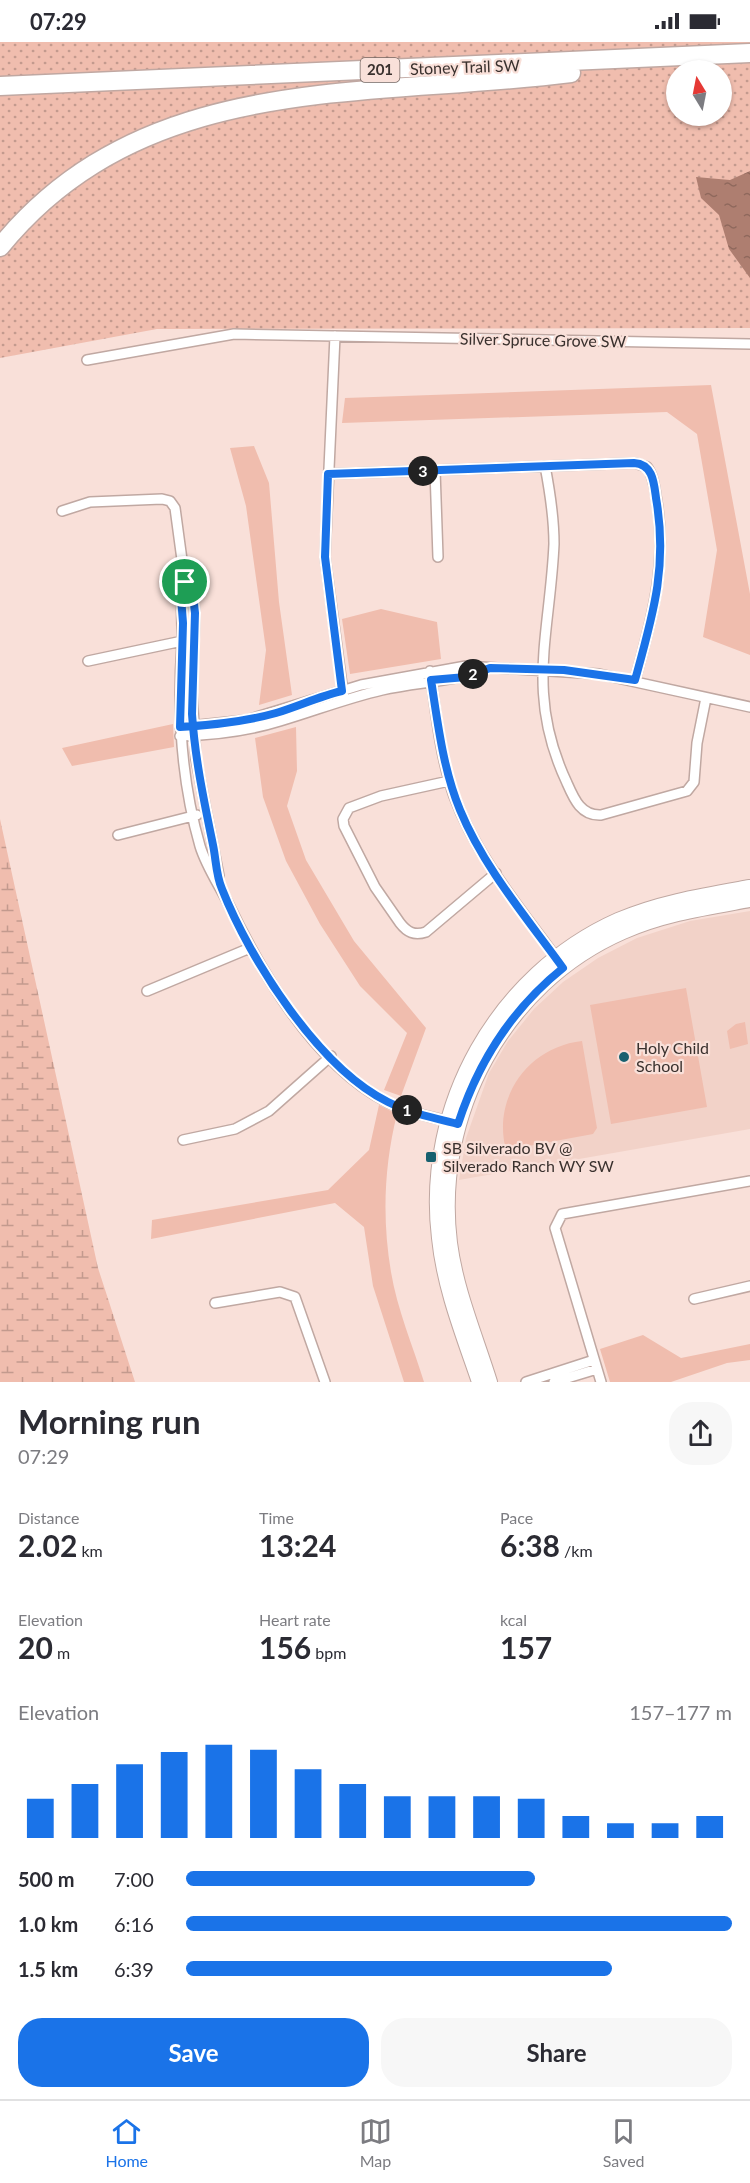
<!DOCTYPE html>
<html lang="en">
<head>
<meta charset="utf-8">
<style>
  body { margin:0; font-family:Lato,sans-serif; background:#f7f7f7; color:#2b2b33; height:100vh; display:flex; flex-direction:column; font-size:22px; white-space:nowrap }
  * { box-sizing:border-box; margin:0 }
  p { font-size:20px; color:#7c7c81 }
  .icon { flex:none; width:33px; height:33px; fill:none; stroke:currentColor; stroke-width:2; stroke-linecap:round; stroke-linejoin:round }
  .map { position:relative; height:1340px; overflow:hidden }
  .drawer { display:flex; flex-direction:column; background:#fff; flex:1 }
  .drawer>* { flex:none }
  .needle { width:39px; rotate:350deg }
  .tools { position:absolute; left:666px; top:18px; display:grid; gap:12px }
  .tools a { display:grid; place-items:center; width:66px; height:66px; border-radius:50%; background:#fff; box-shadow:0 2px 4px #0004; font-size:30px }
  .pin { position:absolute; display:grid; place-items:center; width:51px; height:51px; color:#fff; margin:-26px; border:3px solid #fff; border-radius:50%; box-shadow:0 2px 6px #0007 }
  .km { position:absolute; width:30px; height:30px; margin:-15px; border-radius:50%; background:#222; color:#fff; font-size:16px; line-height:30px; text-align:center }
  .round { display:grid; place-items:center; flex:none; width:63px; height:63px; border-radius:24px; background:#f7f7f7 }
  .overview { display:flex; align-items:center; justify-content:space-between; height:102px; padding:0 18px }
  h1 { font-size:33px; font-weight:700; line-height:45px }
  .metrics { display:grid; grid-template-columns:repeat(3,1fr); gap:9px; height:102px; padding:6px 18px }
  .metrics div { display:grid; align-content:center }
  .metrics b { font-size:30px; font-weight:700 }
  .metrics small { font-size:16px; font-weight:400 }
  .metrics p { font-size:16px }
  .chart { height:168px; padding:12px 18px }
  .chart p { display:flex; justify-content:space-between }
  .chart svg { width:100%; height:108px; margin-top:6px; stroke:#1a73e8; stroke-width:6 }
  .primary-button { display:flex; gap:12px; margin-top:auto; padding:12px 18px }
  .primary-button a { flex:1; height:69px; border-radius:24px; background:#1a73e8; color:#fff; font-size:24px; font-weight:700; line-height:69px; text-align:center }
  .primary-button a+a { background:#f7f7f7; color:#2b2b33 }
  ul { padding:0 18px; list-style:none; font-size:20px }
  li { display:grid; grid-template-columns:96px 72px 1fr; align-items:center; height:45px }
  li i { height:15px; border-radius:8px; background:#1a73e8 }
  .status { display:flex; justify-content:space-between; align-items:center; height:42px; padding:0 30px; background:#fff; direction:ltr }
  .status svg { height:16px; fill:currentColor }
  .tab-bar { display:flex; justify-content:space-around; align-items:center; height:84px; border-top:2px solid #e1e1e2; background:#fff; font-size:16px; color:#7c7c81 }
  .tab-bar a { display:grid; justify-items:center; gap:3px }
  .tab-bar .current { color:#1a73e8 }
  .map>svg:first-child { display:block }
  .built { fill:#f2d2c8 }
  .grass { fill:url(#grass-dots); fill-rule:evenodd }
  .wetland { fill:url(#wetland-marsh) }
  .park { fill:#f0bdae }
  .water { fill:url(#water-ripples) }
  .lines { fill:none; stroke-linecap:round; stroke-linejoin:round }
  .street-casing { stroke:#c0a8a2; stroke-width:12 }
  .secondary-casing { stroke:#c0a8a2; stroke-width:16 }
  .highway-casing { stroke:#c0a8a2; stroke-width:21 }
  .street { stroke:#fff; stroke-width:9 }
  .secondary { stroke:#fff; stroke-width:14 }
  .highway { stroke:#fff; stroke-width:18 }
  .route-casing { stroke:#fff; stroke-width:12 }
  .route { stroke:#1a73e8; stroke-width:8 }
  .poi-dot { fill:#17606f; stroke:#f9e0d9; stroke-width:2 }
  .labels { text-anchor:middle; stroke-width:4.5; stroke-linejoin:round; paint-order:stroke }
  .shield { fill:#f9e0d9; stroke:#736661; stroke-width:1.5 }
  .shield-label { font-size:15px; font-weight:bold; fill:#3a312e }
  .street-label { font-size:16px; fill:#3a312e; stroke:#f9e0d9 }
  .poi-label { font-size:16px; fill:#3a312e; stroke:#f9e0d9; text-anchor:start }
</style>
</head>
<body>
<div class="status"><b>07:29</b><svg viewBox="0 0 49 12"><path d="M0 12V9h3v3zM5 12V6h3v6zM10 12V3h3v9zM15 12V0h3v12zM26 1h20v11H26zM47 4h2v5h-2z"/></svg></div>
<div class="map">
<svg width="750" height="1340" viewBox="0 0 750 1340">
  <defs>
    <pattern id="grass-dots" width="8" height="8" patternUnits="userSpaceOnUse" patternTransform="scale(1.5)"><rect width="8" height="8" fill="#f0bdae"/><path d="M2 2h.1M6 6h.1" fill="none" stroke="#c39a8e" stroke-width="1.8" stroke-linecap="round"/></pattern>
    <pattern id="wetland-marsh" width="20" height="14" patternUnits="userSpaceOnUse" patternTransform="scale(1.5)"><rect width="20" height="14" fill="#f0bdae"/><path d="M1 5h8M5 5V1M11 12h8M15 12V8" fill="none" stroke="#c39a8e"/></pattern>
    <pattern id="water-ripples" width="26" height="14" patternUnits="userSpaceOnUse" patternTransform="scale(1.5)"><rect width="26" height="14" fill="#ae7e70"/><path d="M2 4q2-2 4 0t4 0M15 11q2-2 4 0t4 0" fill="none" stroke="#8f685c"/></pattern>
  </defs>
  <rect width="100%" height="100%" fill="#f9e0d9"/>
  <path class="built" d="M 750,869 L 750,1087 L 459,1138 L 466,1096 L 489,1031 L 508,999 L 534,967 L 563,940 L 598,916 L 637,896 L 690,879 Z"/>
  <path class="grass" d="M 0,0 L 750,0 L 750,286 L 157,287 L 0,316 ZM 676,28 L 722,28 L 722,74 L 676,74 Z"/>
  <path class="wetland" d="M 0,777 L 98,1226 L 135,1340 L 0,1340 Z"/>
  <path class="park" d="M 711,343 L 750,552 L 750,613 L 703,595 L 717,508 L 697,392 L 667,370 L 342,381 L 345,356 Z
    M 254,404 L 269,441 L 279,560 L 292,653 L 259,663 L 266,608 L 246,464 L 230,406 Z
    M 381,567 L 437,580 L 441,617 L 350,632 L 342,577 Z
    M 173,682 L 174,705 L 72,724 L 62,706 Z
    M 296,685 L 297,729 L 287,764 L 306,818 L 354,899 L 426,986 L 401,1054 L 384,1048 L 407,991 L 360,944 L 320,882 L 286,819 L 263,755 L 255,696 Z
    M 686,946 L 707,1065 L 611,1082 L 590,963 Z
    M 745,980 L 748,1002 L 730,1007 L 727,989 L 736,982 Z
    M 582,999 L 597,1086 L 593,1092 L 506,1108 C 492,1056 528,1005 582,999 Z
    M 379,1063 L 397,1072 C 384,1124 382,1177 391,1230 C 397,1267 413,1304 424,1340 L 404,1340 L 373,1244 L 364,1185 L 335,1161 L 151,1197 L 152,1178 L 328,1148 L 369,1108 Z
    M 643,1293 L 681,1316 L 750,1302 L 750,1318 L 727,1321 L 671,1340 L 610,1340 L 600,1307 Z"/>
  <path class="water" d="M 750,129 L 750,236 L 729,207 L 719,173 L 701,156 L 696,135 L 730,138 Z"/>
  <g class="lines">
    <g class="street-casing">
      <path id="street" d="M 335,294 L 325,515 L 344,658
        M 87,318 L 234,292 L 750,302
        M 545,424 C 550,450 554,475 554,502 C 550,592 525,652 567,741 C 574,757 581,774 601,773 L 687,749 L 694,740 L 697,701 L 706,656
        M 435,428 L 438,515
        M 328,432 L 635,421 L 647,425 C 654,434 655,448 657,460 C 667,523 652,577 635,638
        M 62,469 L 90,460 L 162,457 L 170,459 L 175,466 L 185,540 L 193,554 L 195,571 L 192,650 L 196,717 L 219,834
        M 185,540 C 179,560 183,581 182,602 C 177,671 181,738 200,804 C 206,824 219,843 228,861 C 262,932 315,1023 387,1060 C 408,1070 430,1075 452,1080
        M 88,619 L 187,598
        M 430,629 C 436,671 440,714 454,754 C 477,816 521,867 559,920
        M 180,685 L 247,678 L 361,643 L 466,624 L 599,632 L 750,665
        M 180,694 C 214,693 248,689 280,679 C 314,669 347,656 382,648 C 416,640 452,640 485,628
        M 449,739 L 381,754 L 349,766 L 343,777 L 344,784 L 375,845 L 400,881 C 407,890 414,894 426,890 L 496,831
        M 118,793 L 197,773
        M 147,949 L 250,906
        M 183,1098 L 235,1087 L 269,1069 L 331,1014
        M 694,1257 L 750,1244
        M 215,1261 L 280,1250 L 295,1255 L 325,1340
        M 526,1340 L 594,1318
        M 554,1340 L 597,1327
        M 601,1340 L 555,1186 L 562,1172 L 750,1139"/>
    </g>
    <g class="secondary-casing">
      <path id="secondary" d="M 479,1340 C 463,1293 444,1246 439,1196 C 423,1064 497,932 618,878 C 660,860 705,853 750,845
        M 490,1340 C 476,1295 456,1248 450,1201 C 434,1073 504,942 623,890 C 664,872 706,866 750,858"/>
    </g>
    <g class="highway-casing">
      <path id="highway" d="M 0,44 L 750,11
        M 0,205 C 145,27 369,57 571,31"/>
    </g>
    <use href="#street" class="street"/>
    <use href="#secondary" class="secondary"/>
    <use href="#highway" class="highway"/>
  </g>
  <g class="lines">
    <g class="route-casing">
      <path id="route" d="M 185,540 L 193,554 L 195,571 L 192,672 C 195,717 204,759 213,803 C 216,817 216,834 222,847 C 250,918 319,1026 388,1060 C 410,1071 434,1076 458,1082 C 478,1020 512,967 563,926 C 527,876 484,826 460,768 C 443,727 438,682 431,638 L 466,635 L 490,626 L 564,628 L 635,638 C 653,573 668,524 656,456 C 654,441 653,422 634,421 L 328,432 L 325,515 L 342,649 C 320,654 299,664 276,671 C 244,680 213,683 180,685 L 183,581 L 181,555 L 185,540"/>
    </g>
    <use href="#route" class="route"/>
  </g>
  <g class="poi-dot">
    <circle cx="624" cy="1015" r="6"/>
    <rect x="425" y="1109" width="12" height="12" rx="3"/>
  </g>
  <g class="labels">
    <rect class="shield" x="360.5" y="16" width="39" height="24" rx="4.5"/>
    <g class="shield-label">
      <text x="380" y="33">201</text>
    </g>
    <g class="street-label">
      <text transform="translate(465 25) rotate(-2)" y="6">Stoney Trail SW</text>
      <text transform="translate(543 298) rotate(1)" y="6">Silver Spruce Grove SW</text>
    </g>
    <g class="poi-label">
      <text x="636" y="1012">Holy Child<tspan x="636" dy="18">School</tspan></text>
      <text x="443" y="1112">SB Silverado BV @<tspan x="443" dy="18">Silverado Ranch WY SW</tspan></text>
    </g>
  </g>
</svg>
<div class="tools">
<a><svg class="needle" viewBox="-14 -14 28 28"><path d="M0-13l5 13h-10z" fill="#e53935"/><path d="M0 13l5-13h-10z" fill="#7c7c81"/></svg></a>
</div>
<div class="pin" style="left:185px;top:540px;background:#1e9e55"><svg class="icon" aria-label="arrive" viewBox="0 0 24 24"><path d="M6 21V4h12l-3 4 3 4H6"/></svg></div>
<b class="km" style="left:407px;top:1068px">1</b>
<b class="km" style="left:473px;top:632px">2</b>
<b class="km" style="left:423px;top:429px">3</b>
</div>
<section class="drawer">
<div class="overview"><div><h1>Morning run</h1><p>07:29</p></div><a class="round"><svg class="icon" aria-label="share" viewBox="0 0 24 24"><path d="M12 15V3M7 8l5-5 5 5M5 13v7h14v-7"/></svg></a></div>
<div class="metrics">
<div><p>Distance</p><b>2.02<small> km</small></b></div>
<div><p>Time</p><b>13:24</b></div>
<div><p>Pace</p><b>6:38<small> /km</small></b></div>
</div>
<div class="metrics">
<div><p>Elevation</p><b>20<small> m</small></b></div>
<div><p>Heart rate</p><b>156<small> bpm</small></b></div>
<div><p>kcal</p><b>157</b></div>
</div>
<div class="chart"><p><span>Elevation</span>157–177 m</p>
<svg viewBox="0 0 160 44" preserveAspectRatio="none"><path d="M5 44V28M15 44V22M25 44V14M35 44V9M45 44V6M55 44V8M65 44V16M75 44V22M85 44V27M95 44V27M105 44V27M115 44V28M125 44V35M135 44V38M145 44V38M155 44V35"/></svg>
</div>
<ul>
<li><b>500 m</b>7:00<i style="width:64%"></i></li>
<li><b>1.0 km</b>6:16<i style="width:100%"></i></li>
<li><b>1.5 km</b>6:39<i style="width:78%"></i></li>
</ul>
<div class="primary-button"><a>Save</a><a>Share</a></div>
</section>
<nav class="tab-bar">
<a class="current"><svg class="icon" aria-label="home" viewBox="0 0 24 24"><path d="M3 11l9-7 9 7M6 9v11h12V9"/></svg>Home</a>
<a><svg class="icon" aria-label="map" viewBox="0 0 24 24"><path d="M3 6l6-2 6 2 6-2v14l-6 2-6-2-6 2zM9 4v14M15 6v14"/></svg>Map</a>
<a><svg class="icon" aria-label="saved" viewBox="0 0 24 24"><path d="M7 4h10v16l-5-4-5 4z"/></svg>Saved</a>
</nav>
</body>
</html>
